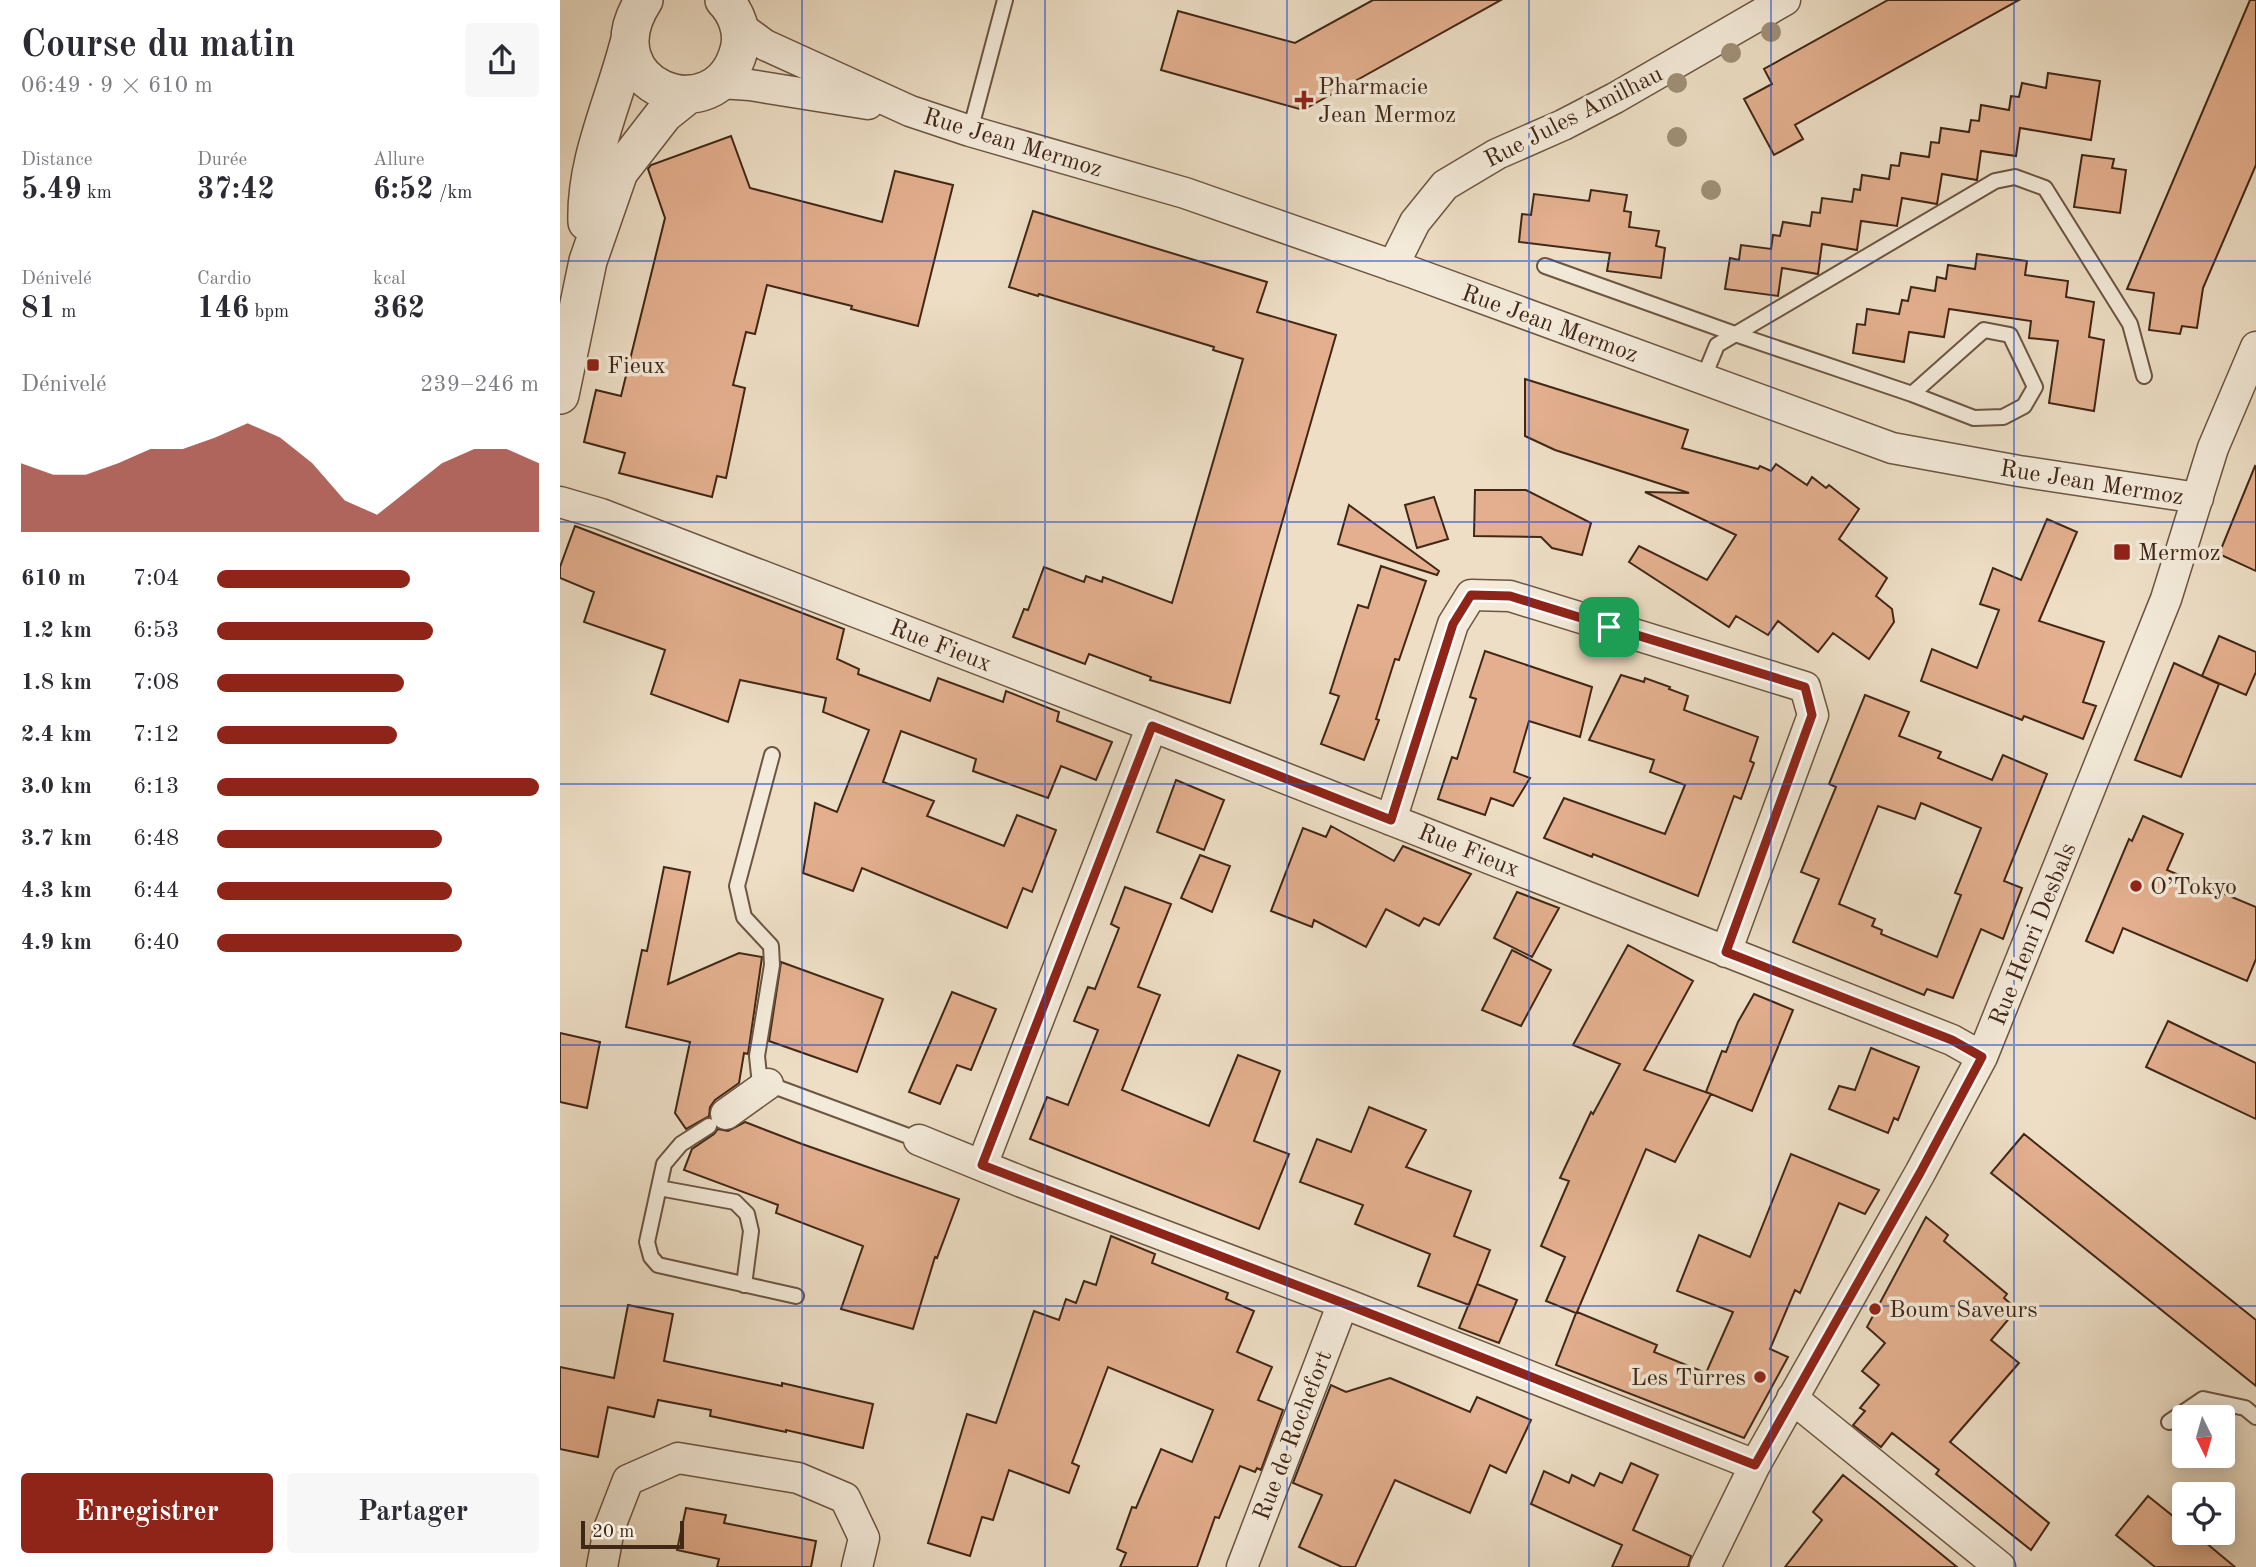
<!DOCTYPE html>
<html lang="fr">
<head>
<meta charset="utf-8">
<style>
  body { margin:0; font-family:"Old Standard TT",serif; background:#f7f7f7; color:#2b2b33; height:100vh; display:flex; flex-direction:column; font-size:26px; white-space:nowrap }
  * { box-sizing:border-box; margin:0 }
  p { font-size:23px; color:#7c7c81 }
  .icon { flex:none; width:38px; height:38px; fill:none; stroke:currentColor; stroke-width:2; stroke-linecap:round; stroke-linejoin:round }
  .map { position:relative; flex:1; overflow:hidden }
  .sheet { display:flex; flex-direction:column; background:#fff; width:560px }
  .sheet>* { flex:none }
  .needle { width:46px; rotate:175deg }
  .fabs { position:absolute; left:1612px; top:1405px; display:grid; gap:14px }
  .fabs a { display:grid; place-items:center; width:63px; height:63px; border-radius:7px; background:#fff; box-shadow:0 4px 18px #0003; font-size:35px }
  .scale { position:absolute; left:21px; bottom:18px; width:103px; box-sizing:border-box; padding-left:7px; border:4px solid #412716; border-top:0; font-size:19px; line-height:24px; white-space:nowrap; color:#412716; -webkit-text-stroke:5px #f3ead9; paint-order:stroke }
  .pin { position:absolute; display:grid; place-items:center; width:60px; height:60px; color:#fff; margin:-30px; border-radius:14px; box-shadow:0 4px 10px #0006 }
  .round { display:grid; place-items:center; flex:none; width:74px; height:74px; border-radius:7px; background:#f7f7f7 }
  .overview { display:flex; align-items:center; justify-content:space-between; height:119px; padding:0 21px }
  h1 { font-size:38px; font-weight:700; line-height:52px }
  .stats { display:grid; grid-template-columns:repeat(3,1fr); gap:10px; height:119px; padding:7px 21px }
  .stats div { display:grid; align-content:center }
  .stats b { font-size:30px; font-weight:700 }
  .stats small { font-size:19px; font-weight:400 }
  .stats p { font-size:19px }
  .chart { height:196px; padding:14px 21px }
  .chart p { display:flex; justify-content:space-between }
  .chart svg { width:100%; height:126px; margin-top:7px; fill:#8f2418; opacity:.7 }
  .cta { display:flex; gap:14px; margin-top:auto; padding:14px 21px }
  .cta a { flex:1; height:80px; border-radius:7px; background:#8f2418; color:#fff; font-size:28px; font-weight:700; line-height:80px; text-align:center }
  .cta a+a { background:#f7f7f7; color:#2b2b33 }
  ul { padding:0 21px; list-style:none; font-size:23px }
  li { display:grid; grid-template-columns:112px 84px 1fr; align-items:center; height:52px }
  li i { height:18px; border-radius:9px; background:#8f2418 }
  main { display:flex; flex:1; min-height:0 }
  .map>svg:first-child { display:block }
  .building { fill:#e3af8e; stroke:#412716; stroke-width:2; fill-rule:evenodd }
  .lines { fill:none; stroke-linecap:round; stroke-linejoin:round }
  .service-casing { stroke:#6c5542; stroke-width:18 }
  .minor-casing { stroke:#6c5542; stroke-width:33 }
  .tertiary-casing { stroke:#6c5542; stroke-width:40 }
  .service { stroke:#f3ead9; stroke-width:14 }
  .minor { stroke:#f3ead9; stroke-width:30 }
  .tertiary { stroke:#f3ead9; stroke-width:37 }
  .tree { fill:#9f8f76 }
  .route-casing { stroke:#fff; stroke-width:14 }
  .route { stroke:#8f2418; stroke-width:9 }
  .grid { fill:none; stroke:#1d4ed8; stroke-width:2; stroke-opacity:0.55 }
  .poi-dot { fill:#8f2418; stroke:#f3ead9; stroke-width:2.5 }
  .labels { text-anchor:middle; stroke-width:7; stroke-linejoin:round; paint-order:stroke }
  .poi-label { font-size:24px; fill:#412716; stroke:#f3ead9; text-anchor:start }
  .street-label { font-size:24px; fill:#412716; stroke:#f3ead9 }
</style>
</head>
<body>
<main>
<section class="sheet">
<div class="overview"><div><h1>Course du matin</h1><p>06:49 · 9 × 610 m</p></div><a class="round"><svg class="icon" aria-label="share" viewBox="0 0 24 24"><path d="M12 15V3M7 8l5-5 5 5M5 13v7h14v-7"/></svg></a></div>
<div class="stats">
<div><p>Distance</p><b>5.49<small> km</small></b></div>
<div><p>Durée</p><b>37:42</b></div>
<div><p>Allure</p><b>6:52<small> /km</small></b></div>
</div>
<div class="stats">
<div><p>Dénivelé</p><b>81<small> m</small></b></div>
<div><p>Cardio</p><b>146<small> bpm</small></b></div>
<div><p>kcal</p><b>362</b></div>
</div>
<div class="chart"><p><span>Dénivelé</span>239–246 m</p>
<svg viewBox="0 0 160 44" preserveAspectRatio="none"><path d="M0 44V20L10 24L20 24L30 20L40 15L50 15L60 11L70 6L80 11L90 20L100 33L110 38L120 29L130 20L140 15L150 15L160 20V44z"/></svg>
</div>
<ul>
<li><b>610 m</b>7:04<i style="width:60%"></i></li>
<li><b>1.2 km</b>6:53<i style="width:67%"></i></li>
<li><b>1.8 km</b>7:08<i style="width:58%"></i></li>
<li><b>2.4 km</b>7:12<i style="width:56%"></i></li>
<li><b>3.0 km</b>6:13<i style="width:100%"></i></li>
<li><b>3.7 km</b>6:48<i style="width:70%"></i></li>
<li><b>4.3 km</b>6:44<i style="width:73%"></i></li>
<li><b>4.9 km</b>6:40<i style="width:76%"></i></li>
</ul>
<div class="cta"><a>Enregistrer</a><a>Partager</a></div>
</section>
<div class="map">
<svg width="1696" height="1567" viewBox="0 0 1696 1567">
  <rect width="100%" height="100%" fill="#eddec5"/>
  <filter id="stains"><feTurbulence type="fractalNoise" baseFrequency=".00286" numOctaves="4"/><feColorMatrix values="0 0 0 0 .2 0 0 0 0 .09 0 0 0 0 .02 0 0 0 .5 -.17"/></filter>
  <radialGradient id="worn" r=".72"><stop offset=".6" stop-color="#630" stop-opacity="0"/><stop offset="1" stop-color="#630" stop-opacity=".3"/></radialGradient>
  <path class="building" d="M 813,0 L 941,0 L 743,110 L 601,70 L 618,11 L 735,43 Z
    M 1328,0 L 1459,0 L 1235,125 L 1243,139 L 1214,155 L 1184,99 L 1212,84 L 1204,69 Z
    M 1690,0 L 1696,0 L 1696,165 L 1643,288 L 1637,328 L 1622,326 L 1620,334 L 1589,330 L 1594,293 L 1567,289 Z
    M 1488,73 L 1540,81 L 1531,140 L 1460,128 L 1456,156 L 1421,151 L 1417,180 L 1382,174 L 1377,204 L 1342,198 L 1337,226 L 1301,221 L 1297,250 L 1262,244 L 1258,274 L 1222,268 L 1218,296 L 1165,289 L 1170,258 L 1179,260 L 1181,245 L 1211,249 L 1213,235 L 1220,236 L 1223,222 L 1250,226 L 1252,212 L 1260,213 L 1262,198 L 1292,202 L 1294,189 L 1300,190 L 1302,175 L 1329,179 L 1331,165 L 1339,166 L 1341,153 L 1369,157 L 1371,142 L 1379,143 L 1381,128 L 1409,132 L 1411,120 L 1419,121 L 1421,105 L 1449,110 L 1451,96 L 1459,97 L 1462,83 L 1486,88 Z
    M 171,136 L 190,188 L 322,222 L 335,171 L 393,185 L 358,326 L 291,309 L 292,306 L 207,285 L 195,334 L 186,332 L 173,385 L 185,388 L 166,478 L 157,476 L 152,497 L 59,473 L 65,453 L 24,442 L 36,390 L 61,396 L 105,218 L 88,169 L 91,165 Z
    M 1522,155 L 1554,159 L 1552,168 L 1566,170 L 1560,213 L 1514,207 Z
    M 1031,190 L 1067,195 L 1064,211 L 1071,212 L 1069,227 L 1099,231 L 1096,246 L 1105,248 L 1101,278 L 1047,271 L 1050,253 L 959,242 L 962,214 L 971,215 L 974,194 L 1029,201 Z
    M 473,211 L 707,282 L 697,312 L 776,335 L 670,703 L 590,680 L 591,677 L 529,654 L 525,664 L 453,637 L 464,609 L 468,610 L 484,567 L 524,582 L 526,576 L 542,582 L 543,577 L 612,603 L 683,359 L 653,350 L 654,347 L 479,294 L 478,296 L 449,287 Z
    M 1417,254 L 1467,261 L 1465,275 L 1508,281 L 1506,297 L 1534,302 L 1529,337 L 1544,340 L 1534,411 L 1489,403 L 1498,341 L 1469,338 L 1471,321 L 1389,309 L 1384,337 L 1349,332 L 1344,362 L 1293,353 L 1297,324 L 1305,325 L 1307,309 L 1339,314 L 1342,300 L 1348,301 L 1351,287 L 1375,291 L 1377,277 L 1386,279 L 1388,265 L 1415,269 Z
    M 965,379 L 1128,430 L 1122,448 L 1198,469 L 1200,466 L 1211,471 L 1216,464 L 1247,485 L 1252,477 L 1266,488 L 1269,485 L 1299,509 L 1279,539 L 1327,578 L 1316,596 L 1332,609 L 1334,622 L 1309,659 L 1273,633 L 1258,652 L 1218,621 L 1208,635 L 1176,616 L 1169,627 L 1069,562 L 1079,546 L 1147,580 L 1176,535 L 1085,492 L 1129,493 L 995,450 L 965,436 Z
    M 1695,466 L 1696,467 L 1696,571 L 1659,554 Z
    M 915,490 L 966,490 L 1031,523 L 1022,555 L 992,548 L 981,537 L 914,536 Z
    M 874,497 L 888,539 L 857,548 L 845,505 Z
    M 789,505 L 879,571 L 877,575 L 778,544 Z
    M 1487,519 L 1517,532 L 1479,621 L 1544,642 L 1523,702 L 1536,706 L 1523,739 L 1464,716 L 1462,720 L 1361,681 L 1372,649 L 1417,668 L 1439,610 L 1420,604 L 1433,568 L 1461,580 Z
    M 15,526 L 284,629 L 277,659 L 299,669 L 298,674 L 370,701 L 378,678 L 443,702 L 446,691 L 499,712 L 497,721 L 552,742 L 536,780 L 501,766 L 488,798 L 413,771 L 416,759 L 341,731 L 323,782 L 374,801 L 367,816 L 444,846 L 457,815 L 496,830 L 472,892 L 463,888 L 447,928 L 302,868 L 293,891 L 243,873 L 255,803 L 277,812 L 309,730 L 263,712 L 266,698 L 180,680 L 168,722 L 91,694 L 105,650 L 24,622 L 34,592 L 0,578 L 0,567 Z
    M 821,566 L 866,581 L 839,660 L 835,659 L 816,719 L 819,720 L 804,760 L 761,744 L 779,696 L 770,693 L 798,605 L 808,608 Z
    M 1659,636 L 1696,652 L 1696,672 L 1686,695 L 1642,676 Z
    M 925,651 L 1032,687 L 1020,737 L 969,721 L 954,772 L 970,778 L 953,806 L 931,798 L 925,815 L 878,799 L 892,757 L 897,759 L 916,699 L 910,697 Z
    M 1614,663 L 1659,684 L 1621,777 L 1575,760 Z
    M 1061,675 L 1084,682 L 1085,678 L 1110,687 L 1109,689 L 1128,696 L 1124,710 L 1198,737 L 1190,761 L 1194,763 L 1181,799 L 1174,796 L 1138,896 L 1033,854 L 1032,857 L 984,838 L 1004,798 L 1105,834 L 1125,785 L 1090,772 L 1094,760 L 1029,740 Z
    M 1305,695 L 1349,712 L 1339,736 L 1381,752 L 1378,758 L 1432,780 L 1443,755 L 1487,774 L 1444,881 L 1462,888 L 1443,939 L 1421,929 L 1393,998 L 1367,989 L 1364,995 L 1233,942 L 1259,879 L 1241,872 L 1276,787 L 1269,784 ZM 1361,803 L 1421,828 L 1395,893 L 1401,895 L 1377,957 L 1321,934 L 1322,930 L 1312,926 L 1315,919 L 1279,904 L 1318,806 L 1355,819 Z
    M 616,780 L 664,800 L 644,850 L 597,832 Z
    M 1583,816 L 1623,834 L 1607,870 L 1696,907 L 1696,959 L 1687,981 L 1563,928 L 1553,953 L 1526,941 L 1569,839 L 1572,841 Z
    M 771,826 L 834,861 L 843,846 L 911,874 L 879,925 L 864,918 L 859,926 L 826,909 L 806,947 L 754,920 L 752,927 L 711,911 L 743,828 L 766,837 Z
    M 640,855 L 670,866 L 652,912 L 621,898 Z
    M 104,867 L 130,872 L 108,984 L 179,953 L 202,957 L 188,1054 L 184,1053 L 179,1083 L 155,1100 L 150,1107 L 149,1116 L 126,1129 L 115,1113 L 130,1042 L 66,1027 L 82,950 L 87,951 Z
    M 565,887 L 611,904 L 578,987 L 600,995 L 562,1090 L 649,1126 L 678,1055 L 720,1071 L 694,1141 L 729,1154 L 699,1229 L 470,1139 L 487,1097 L 508,1105 L 538,1030 L 514,1021 L 528,987 L 535,989 L 559,928 L 551,924 Z
    M 957,892 L 999,908 L 972,957 L 934,938 Z
    M 1068,945 L 1133,981 L 1084,1070 L 1151,1094 L 1115,1162 L 1086,1149 L 1017,1312 L 1097,1345 L 1094,1352 L 1146,1373 L 1173,1312 L 1117,1291 L 1139,1235 L 1190,1257 L 1231,1154 L 1319,1190 L 1305,1214 L 1279,1203 L 1240,1293 L 1235,1290 L 1210,1349 L 1228,1357 L 1184,1438 L 996,1365 L 1016,1313 L 986,1301 L 1005,1257 L 981,1246 L 1009,1181 L 1000,1178 L 1031,1112 L 1033,1114 L 1060,1064 L 1013,1045 Z
    M 952,950 L 991,970 L 961,1026 L 922,1010 Z
    M 221,962 L 323,999 L 297,1072 L 209,1041 Z
    M 392,992 L 436,1009 L 411,1070 L 397,1065 L 380,1104 L 349,1092 Z
    M 1194,994 L 1233,1010 L 1192,1111 L 1146,1092 L 1162,1051 L 1166,1052 L 1178,1022 Z
    M 1608,1021 L 1696,1063 L 1696,1119 L 1586,1067 Z
    M 0,1033 L 40,1042 L 27,1108 L 0,1102 Z
    M 1311,1048 L 1359,1067 L 1338,1120 L 1334,1118 L 1328,1133 L 1269,1109 L 1279,1086 L 1295,1090 Z
    M 809,1107 L 866,1130 L 846,1167 L 911,1191 L 894,1236 L 930,1250 L 909,1305 L 858,1286 L 870,1254 L 795,1224 L 803,1205 L 740,1182 L 757,1139 L 791,1152 Z
    M 185,1122 L 242,1144 L 399,1199 L 377,1258 L 375,1257 L 353,1329 L 281,1309 L 303,1246 L 216,1213 L 218,1205 L 124,1170 L 132,1149 L 154,1134 L 158,1129 L 168,1131 Z
    M 1464,1134 L 1696,1320 L 1696,1386 L 1431,1173 Z
    M 1366,1217 L 1388,1235 L 1384,1241 L 1447,1294 L 1444,1298 L 1457,1309 L 1431,1340 L 1459,1363 L 1390,1442 L 1489,1523 L 1471,1550 L 1376,1474 L 1379,1470 L 1332,1433 L 1321,1447 L 1293,1425 L 1305,1411 L 1300,1408 L 1319,1385 L 1302,1371 L 1325,1343 L 1307,1327 Z
    M 551,1236 L 595,1254 L 592,1263 L 668,1293 L 666,1299 L 694,1311 L 677,1352 L 712,1367 L 698,1400 L 723,1410 L 701,1470 L 697,1468 L 695,1472 L 680,1466 L 659,1518 L 655,1517 L 637,1567 L 560,1567 L 566,1553 L 557,1549 L 572,1507 L 576,1508 L 601,1449 L 632,1462 L 653,1410 L 548,1367 L 512,1463 L 519,1466 L 509,1493 L 449,1470 L 433,1520 L 422,1517 L 410,1556 L 368,1543 L 407,1414 L 436,1423 L 474,1311 L 499,1320 L 506,1299 L 516,1303 L 524,1281 L 536,1285 Z
    M 917,1284 L 957,1300 L 939,1343 L 899,1328 Z
    M 68,1305 L 113,1314 L 104,1361 L 222,1386 L 222,1383 L 313,1404 L 303,1448 L 226,1430 L 226,1432 L 150,1416 L 151,1410 L 98,1400 L 94,1417 L 48,1407 L 38,1457 L 0,1449 L 0,1367 L 54,1378 Z
    M 830,1378 L 910,1412 L 917,1397 L 971,1420 L 946,1473 L 930,1465 L 910,1513 L 835,1480 L 795,1567 L 782,1567 L 739,1547 L 762,1495 L 733,1483 L 771,1385 L 786,1392 Z
    M 1071,1463 L 1098,1475 L 1073,1530 L 1131,1556 L 1128,1567 L 1052,1567 L 1062,1545 L 971,1504 L 984,1471 L 1009,1483 L 1012,1475 L 1034,1486 L 1040,1473 L 1062,1483 Z
    M 1283,1475 L 1316,1501 L 1397,1567 L 1225,1567 L 1262,1520 L 1253,1512 Z
    M 1588,1496 L 1624,1525 L 1624,1533 L 1634,1533 L 1675,1567 L 1595,1567 L 1556,1535 Z
    M 126,1508 L 166,1515 L 164,1523 L 256,1541 L 251,1567 L 157,1567 L 159,1559 L 117,1550 Z"/>
  <g class="lines">
    <g class="service-casing">
      <path id="service" d="M 410,131 L 445,0
        M 985,266 L 1175,334 L 1352,394 L 1414,418 L 1443,417 L 1464,406 L 1475,387 L 1450,335 L 1424,330 L 1352,394
        M 1143,379 L 1157,345 L 1435,181 L 1455,177 L 1485,188 L 1570,324 L 1584,376
        M 212,755 L 177,886 L 184,917 L 211,946 L 212,965 L 197,1056 L 199,1075 L 208,1084 L 359,1140
        M 149,1126 L 121,1144 L 104,1164 L 87,1242 L 91,1257 L 98,1265 L 236,1296
        M 99,1188 L 175,1202 L 187,1214 L 191,1231 L 184,1285
        M 1609,1422 L 1643,1399 L 1685,1408 L 1696,1417"/>
    </g>
    <g class="minor-casing">
      <path id="minor" d="M 179,26 L 205,45 L 350,111 L 410,131 L 625,193 L 851,272 L 1332,448 L 1459,471 L 1638,498
        M 160,83 L 190,85 L 308,104
        M 833,266 L 855,222 L 885,185 L 937,154 L 1003,125 L 1055,98 L 1225,0
        M 0,502 L 41,514 L 592,726 L 1392,1040 L 1422,1057
        M 831,820 L 893,624 L 911,595 L 950,596 L 1245,687 L 1253,715 L 1166,952
        M 166,1114 L 208,1084
        M 359,1140 L 462,1182 L 783,1303 L 1195,1465
        M 422,1165 L 592,726
        M 1232,1398 L 1440,1567
        M 42,1567 L 49,1529 L 68,1480 L 118,1458 L 238,1478 L 285,1498 L 304,1538 L 297,1567
        M 682,1567 L 783,1303
        M 1145,1567 L 1195,1465 L 1360,1173 L 1422,1057 L 1606,599 L 1653,448 L 1696,347"/>
    </g>
    <g class="tertiary-casing">
      <path id="tertiary" d="M 84,0 C 28,86 157,135 179,50 C 184,32 176,12 164,0
        M 27,222 C 25,160 54,102 69,43
        M 0,395 L 28,261 L 59,172 L 104,114 L 129,94"/>
    </g>
    <use href="#service" class="service"/>
    <use href="#minor" class="minor"/>
    <use href="#tertiary" class="tertiary"/>
  </g>
  <g class="tree">
    <circle cx="1211" cy="32" r="10"/>
    <circle cx="1171" cy="53" r="10"/>
    <circle cx="1117" cy="83" r="10"/>
    <circle cx="1117" cy="137" r="10"/>
    <circle cx="1151" cy="190" r="10"/>
  </g>
  <g class="lines">
    <g class="route-casing">
      <path id="route" d="M 911,595 L 950,596 L 1245,687 L 1252,715 L 1166,952 L 1392,1040 L 1422,1057 L 1360,1173 L 1195,1465 L 783,1303 L 422,1165 L 592,726 L 831,820 L 893,624 Z"/>
    </g>
    <use href="#route" class="route"/>
  </g>
  <path class="grid" d="M 242,0 L 242,1567M 485,0 L 485,1567M 727,0 L 727,1567M 969,0 L 969,1567M 1211,0 L 1211,1567M 1454,0 L 1454,1567M 0,261 L 1696,261M 0,522 L 1696,522M 0,784 L 1696,784M 0,1045 L 1696,1045M 0,1306 L 1696,1306"/>
  <g class="poi-dot">
    <path d="M740.5 89.5h7v7h7v7h-7v7h-7v-7h-7v-7h7z"/>
    <rect x="26" y="358" width="14" height="14" rx="3.5"/>
    <rect x="1553" y="543" width="18" height="18" rx="3.5"/>
    <circle cx="1576" cy="886" r="7"/>
    <circle cx="1315" cy="1309" r="7"/>
    <circle cx="1200" cy="1377" r="7"/>
  </g>
  <g class="labels">
    <g class="poi-label">
      <text x="758" y="94">Pharmacie<tspan x="758" dy="28">Jean Mermoz</tspan></text>
      <text x="47" y="373">Fieux</text>
      <text x="1578" y="560">Mermoz</text>
      <text x="1590" y="894">O’Tokyo</text>
      <text x="1329" y="1317">Boum Saveurs</text>
      <text x="1186" y="1385" text-anchor="end">Les Turres</text>
    </g>
    <g class="street-label">
      <text transform="translate(1013 116) rotate(-27)" y="8">Rue Jules Amilhau</text>
      <text transform="translate(453 142) rotate(17)" y="8">Rue Jean Mermoz</text>
      <text transform="translate(990 323) rotate(20)" y="8">Rue Jean Mermoz</text>
      <text transform="translate(1532 482) rotate(9)" y="8">Rue Jean Mermoz</text>
      <text transform="translate(381 645) rotate(21)" y="8">Rue Fieux</text>
      <text transform="translate(909 850) rotate(22)" y="8">Rue Fieux</text>
      <text transform="translate(1472 934) rotate(-68)" y="8">Rue Henri Desbals</text>
      <text transform="translate(732 1435) rotate(-69)" y="8">Rue de Rochefort</text>
    </g>
  </g>
  <rect width="100%" height="100%" filter="url(#stains)"/>
  <rect width="100%" height="100%" fill="url(#worn)"/>
</svg>
<div class="fabs">
<a><svg class="needle" viewBox="-14 -14 28 28"><path d="M0-13l5 13h-10z" fill="#e53935"/><path d="M0 13l5-13h-10z" fill="#7c7c81"/></svg></a>
<a><svg class="icon" aria-label="locate" viewBox="0 0 24 24"><circle cx="12" cy="12" r="6"/><path d="M12 2v4M12 18v4M2 12h4M18 12h4"/></svg></a>
</div>
<div class="scale">20 m</div>
<div class="pin" style="left:1049px;top:627px;background:#1e9e55"><svg class="icon" aria-label="arrive" viewBox="0 0 24 24"><path d="M6 21V4h12l-3 4 3 4H6"/></svg></div>
</div>
</main>
</body>
</html>
